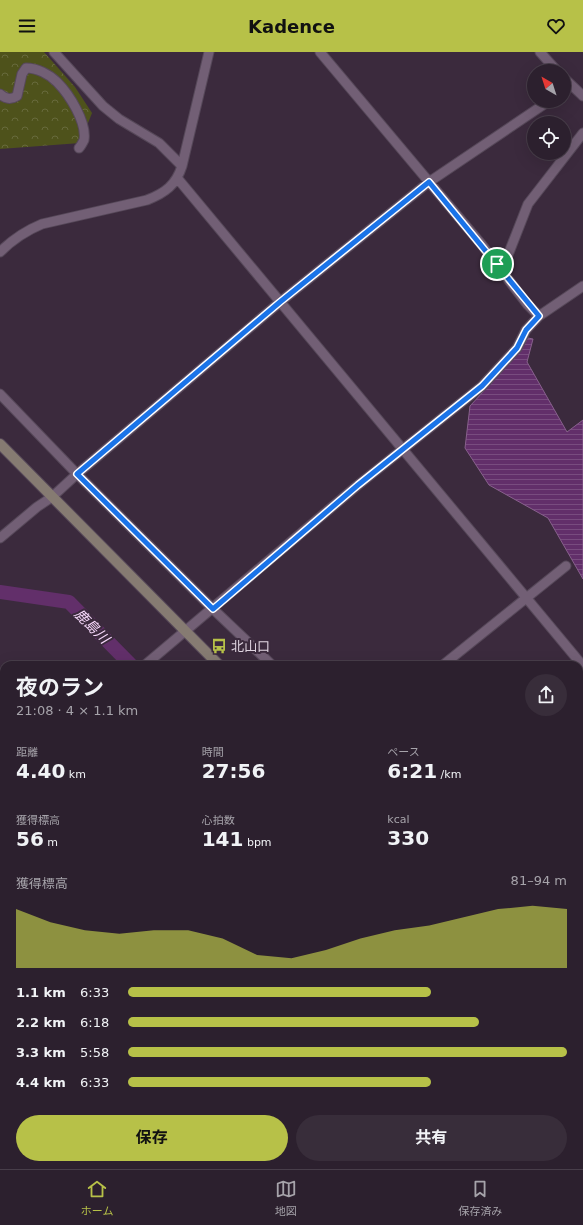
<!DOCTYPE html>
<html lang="ja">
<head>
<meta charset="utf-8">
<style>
  body { margin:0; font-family:"DejaVu Sans","Noto Sans JP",sans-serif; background:#382d3a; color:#f1f3f6; height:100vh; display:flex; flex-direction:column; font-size:15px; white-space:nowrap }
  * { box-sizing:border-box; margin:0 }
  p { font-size:13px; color:#a6a3aa }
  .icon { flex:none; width:22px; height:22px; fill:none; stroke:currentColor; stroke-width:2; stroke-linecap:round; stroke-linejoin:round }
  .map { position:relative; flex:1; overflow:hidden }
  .side { position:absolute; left:0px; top:609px; width:583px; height:508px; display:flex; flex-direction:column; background:#2c202e; border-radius:12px 12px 0 0; box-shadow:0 4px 16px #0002,0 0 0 1px #483e4a }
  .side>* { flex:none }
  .needle { width:26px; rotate:321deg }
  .fabs { position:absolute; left:527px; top:12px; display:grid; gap:8px }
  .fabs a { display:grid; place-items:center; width:44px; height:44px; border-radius:50%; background:#2c202e; box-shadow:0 4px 16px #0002,0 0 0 1px #483e4a; font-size:20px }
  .pin { position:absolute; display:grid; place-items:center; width:34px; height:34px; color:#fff; margin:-17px; border:2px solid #fff; border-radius:50%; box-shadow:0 1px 4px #0007 }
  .round { display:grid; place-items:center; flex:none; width:42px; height:42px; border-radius:21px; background:#382d3a }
  .head { display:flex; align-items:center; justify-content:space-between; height:68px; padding:0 16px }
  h1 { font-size:22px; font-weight:700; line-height:30px }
  .metrics { display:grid; grid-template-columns:repeat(3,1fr); gap:6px; height:68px; padding:4px 16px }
  .metrics div { display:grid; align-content:center }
  .metrics b { font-size:20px; font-weight:700 }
  .metrics small { font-size:11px; font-weight:400 }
  .metrics p { font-size:11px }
  .chart { height:112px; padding:8px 16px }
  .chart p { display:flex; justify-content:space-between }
  .chart svg { width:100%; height:72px; margin-top:4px; fill:#b7c148; opacity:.7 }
  .action { display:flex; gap:8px; margin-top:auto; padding:8px 16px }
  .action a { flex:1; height:46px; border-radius:24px; background:#b7c148; color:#111; font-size:16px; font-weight:700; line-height:46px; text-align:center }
  .action a+a { background:#382d3a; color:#f1f3f6 }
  ul { padding:0 16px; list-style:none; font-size:13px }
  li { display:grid; grid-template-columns:64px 48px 1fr; align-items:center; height:30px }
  li i { height:10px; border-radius:5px; background:#b7c148 }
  header { display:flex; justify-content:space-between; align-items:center; height:52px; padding:0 16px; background:#b7c148; color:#111; font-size:18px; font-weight:700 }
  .tabs { display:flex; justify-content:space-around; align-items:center; height:56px; border-top:1px solid #483e4a; background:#2c202e; font-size:11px; color:#a6a3aa }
  .tabs a { display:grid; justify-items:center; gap:2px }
  .tabs .on { color:#b7c148 }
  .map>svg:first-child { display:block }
  .built { fill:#463049 }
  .forest { fill:url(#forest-crowns) }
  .water { fill:url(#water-rules); stroke:#88608d }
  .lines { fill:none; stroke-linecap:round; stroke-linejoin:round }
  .river { stroke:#622f6a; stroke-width:14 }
  .street-casing { stroke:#564859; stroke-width:11 }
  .secondary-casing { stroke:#564859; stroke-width:12 }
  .street { stroke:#725f75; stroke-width:9 }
  .secondary { stroke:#867b72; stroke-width:10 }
  .route-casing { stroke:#fff; stroke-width:8 }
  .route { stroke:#1a73e8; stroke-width:5 }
  .labels { text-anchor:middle; stroke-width:4; stroke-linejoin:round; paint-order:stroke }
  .poi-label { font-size:13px; fill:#dfd4e0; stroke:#3b2a3d; text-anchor:start }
  .water-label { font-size:14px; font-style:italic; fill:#f7d9fb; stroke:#3b2a3d }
</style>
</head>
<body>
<header><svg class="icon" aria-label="menu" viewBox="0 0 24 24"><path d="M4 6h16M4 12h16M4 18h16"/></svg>Kadence<svg class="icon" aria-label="heart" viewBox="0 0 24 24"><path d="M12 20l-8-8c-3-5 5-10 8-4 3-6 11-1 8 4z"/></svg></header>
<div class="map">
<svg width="583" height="1117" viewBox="0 0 583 1117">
  <defs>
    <pattern id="forest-crowns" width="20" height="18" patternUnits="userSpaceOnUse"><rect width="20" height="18" fill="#4e521b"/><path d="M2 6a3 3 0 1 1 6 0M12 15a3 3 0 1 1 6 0" fill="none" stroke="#676a3c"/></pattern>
    <pattern id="water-rules" width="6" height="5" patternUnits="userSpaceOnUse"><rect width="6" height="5" fill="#622f6a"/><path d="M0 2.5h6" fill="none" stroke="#784c7f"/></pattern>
  </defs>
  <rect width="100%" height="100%" fill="#3b2a3d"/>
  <path class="built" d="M 293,1113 L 384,1113 L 387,1117 L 296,1117 Z"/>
  <path class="forest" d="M 0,0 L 44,0 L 75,35 L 92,61 L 80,91 L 0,97 Z"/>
  <path class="water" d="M 528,286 L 533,287 L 527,310 L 567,380 L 583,368 L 583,527 L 548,466 L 489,433 L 465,396 L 470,354 L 517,303 Z"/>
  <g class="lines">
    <path class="river" d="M 0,540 L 69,550 L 131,613
      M 579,1050 L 583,1053"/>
    <g class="street-casing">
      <path id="street" d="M 54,0 L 103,54 L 119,67 L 159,91 L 182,114
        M 320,0 L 482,193 L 527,252 L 539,264
        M 540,0 L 557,19
        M 564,26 L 583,44
        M 0,42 C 5,47 11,48 17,44 L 22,22 L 26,16 C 37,16 49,22 57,30 C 69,42 87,70 84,88 C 83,90 81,94 79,96
        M 178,127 L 583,614
        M 0,200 C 13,187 25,179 42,172 L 147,148 C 165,141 176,133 182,114 L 209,0
        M 497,212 L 508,203 L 528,152 L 583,81
        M 0,342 L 77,422 L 213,557 L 272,613
        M 0,486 L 37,455 L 52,445 L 77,422 L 280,250 L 429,130 L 549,49
        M 145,613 L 358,433 L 482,334 L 517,296 L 526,278 L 539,264 L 583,234
        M 443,613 L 566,514
        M 0,733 L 4,730
        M 579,746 L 583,743
        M 0,802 L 4,806
        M 579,929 L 583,933
        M 0,982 L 4,979
        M 579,994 L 583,990
        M 259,1113 L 263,1117
        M 476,1113 L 477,1117
        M 132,1117 L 137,1113
        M 428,1117 L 433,1113
        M 580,1117 L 583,1115"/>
    </g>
    <g class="secondary-casing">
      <path id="secondary" d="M 0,392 L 219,613
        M 579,974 L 583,978"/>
    </g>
    <use href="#street" class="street"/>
    <use href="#secondary" class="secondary"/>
  </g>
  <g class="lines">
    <g class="route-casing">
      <path id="route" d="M 429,130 L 539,264 L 526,278 L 517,296 L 482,334 L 358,433 L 213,557 L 77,422 L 280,250 Z"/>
    </g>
    <use href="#route" class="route"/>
  </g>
  <defs>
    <g id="bus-bare" transform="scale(1.2)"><path d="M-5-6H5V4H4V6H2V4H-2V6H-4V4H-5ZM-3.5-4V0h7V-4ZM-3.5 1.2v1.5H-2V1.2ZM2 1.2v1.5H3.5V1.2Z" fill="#b7c148" stroke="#3b2a3d" stroke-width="2.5" paint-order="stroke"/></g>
  </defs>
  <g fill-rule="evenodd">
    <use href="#bus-bare" x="219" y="594"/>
  </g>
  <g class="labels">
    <g class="poi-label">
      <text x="231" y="599">北山口</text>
    </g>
    <g class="water-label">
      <text transform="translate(92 574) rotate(45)" y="5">鹿島川</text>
    </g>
  </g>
</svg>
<div class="fabs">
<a><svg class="needle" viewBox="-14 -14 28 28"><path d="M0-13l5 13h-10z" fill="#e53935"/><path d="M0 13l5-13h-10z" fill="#a6a3aa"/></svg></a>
<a><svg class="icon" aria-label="locate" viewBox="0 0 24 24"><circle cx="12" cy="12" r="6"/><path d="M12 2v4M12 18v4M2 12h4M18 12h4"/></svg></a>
</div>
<div class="pin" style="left:497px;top:212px;background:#1e9e55"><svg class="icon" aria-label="arrive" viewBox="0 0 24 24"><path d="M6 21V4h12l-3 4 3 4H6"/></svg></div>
<section class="side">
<div class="head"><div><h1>夜のラン</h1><p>21:08 · 4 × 1.1 km</p></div><a class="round"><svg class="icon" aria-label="share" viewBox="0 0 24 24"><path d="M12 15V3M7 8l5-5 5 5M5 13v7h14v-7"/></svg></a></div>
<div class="metrics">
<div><p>距離</p><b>4.40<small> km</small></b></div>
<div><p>時間</p><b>27:56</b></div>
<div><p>ペース</p><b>6:21<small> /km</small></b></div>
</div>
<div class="metrics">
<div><p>獲得標高</p><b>56<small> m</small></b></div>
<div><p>心拍数</p><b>141<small> bpm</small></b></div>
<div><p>kcal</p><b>330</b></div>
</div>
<div class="chart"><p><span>獲得標高</span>81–94 m</p>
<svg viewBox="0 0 160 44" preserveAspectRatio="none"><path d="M0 44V8L10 16L20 21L30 23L40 21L50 21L60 26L70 36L80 38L90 33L100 26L110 21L120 18L130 13L140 8L150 6L160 8V44z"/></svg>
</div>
<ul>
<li><b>1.1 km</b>6:33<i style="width:69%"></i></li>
<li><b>2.2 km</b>6:18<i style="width:80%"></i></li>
<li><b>3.3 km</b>5:58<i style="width:100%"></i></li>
<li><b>4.4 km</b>6:33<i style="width:69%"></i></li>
</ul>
<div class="action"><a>保存</a><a>共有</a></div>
</section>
</div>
<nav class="tabs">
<a class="on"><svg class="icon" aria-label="home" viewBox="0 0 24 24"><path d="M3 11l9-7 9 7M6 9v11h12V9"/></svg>ホーム</a>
<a><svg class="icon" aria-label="map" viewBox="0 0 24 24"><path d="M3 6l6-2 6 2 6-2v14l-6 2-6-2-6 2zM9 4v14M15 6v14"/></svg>地図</a>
<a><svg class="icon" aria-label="saved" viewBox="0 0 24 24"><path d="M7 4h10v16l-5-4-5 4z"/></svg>保存済み</a>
</nav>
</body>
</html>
